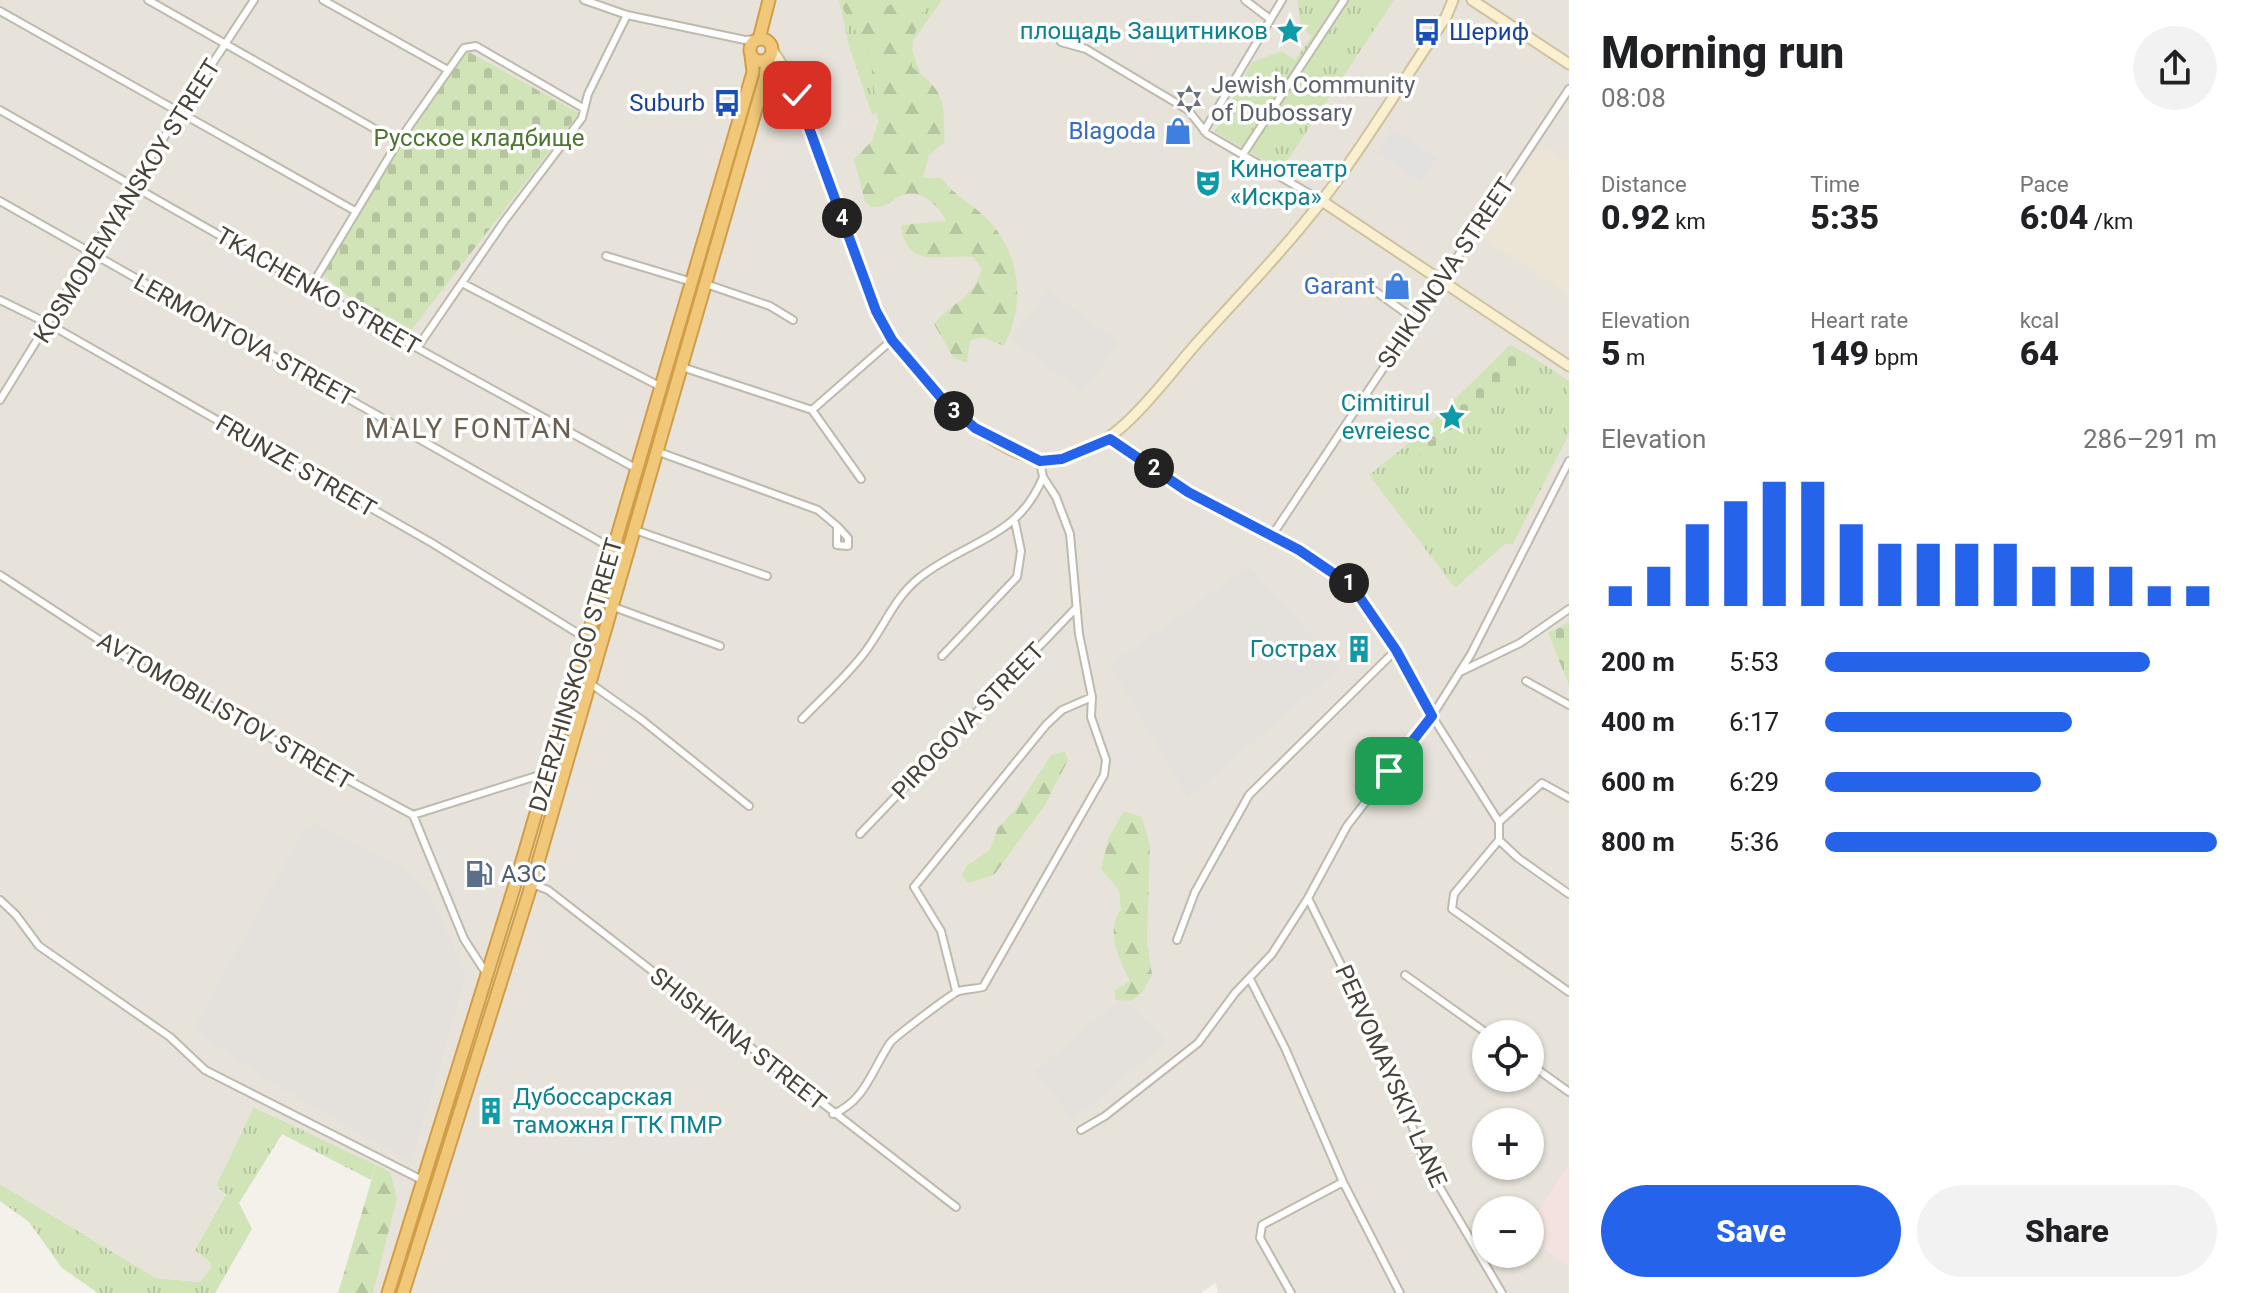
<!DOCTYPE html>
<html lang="en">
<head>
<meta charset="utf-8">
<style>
  body { margin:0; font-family:Roboto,sans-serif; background:#f2f2f2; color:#202124; height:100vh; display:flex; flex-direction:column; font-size:30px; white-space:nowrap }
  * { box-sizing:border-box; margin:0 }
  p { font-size:26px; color:#757577 }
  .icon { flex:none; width:44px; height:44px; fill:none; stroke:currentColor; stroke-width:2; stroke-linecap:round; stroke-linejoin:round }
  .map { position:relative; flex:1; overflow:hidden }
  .sheet { display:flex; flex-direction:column; background:#fff; width:680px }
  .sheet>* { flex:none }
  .controls { position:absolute; left:1472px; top:1020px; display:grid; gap:16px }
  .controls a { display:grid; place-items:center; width:72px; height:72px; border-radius:50%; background:#fff; box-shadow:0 2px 6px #0004; font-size:40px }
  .pin { position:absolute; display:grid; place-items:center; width:68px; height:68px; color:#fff; margin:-34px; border-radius:16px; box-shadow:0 4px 12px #0006 }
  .km { position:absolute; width:40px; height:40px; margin:-20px; border-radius:50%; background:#222; color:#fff; font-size:22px; line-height:40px; text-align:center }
  .round { display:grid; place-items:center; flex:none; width:84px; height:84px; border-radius:42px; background:#f2f2f2 }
  .overview { display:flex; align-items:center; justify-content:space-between; height:136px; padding:0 32px }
  h1 { font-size:44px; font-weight:800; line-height:60px }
  .figures { display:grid; grid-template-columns:repeat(3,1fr); gap:12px; height:136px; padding:8px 32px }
  .figures div { display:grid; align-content:center }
  .figures b { font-size:34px; font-weight:800 }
  .figures small { font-size:22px; font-weight:400 }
  .figures p { font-size:22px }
  .chart { height:224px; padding:16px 32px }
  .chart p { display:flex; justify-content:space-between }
  .chart svg { width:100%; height:144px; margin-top:8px; stroke:#2563eb; stroke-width:6 }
  .action { display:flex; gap:16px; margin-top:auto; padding:16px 32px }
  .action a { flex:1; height:92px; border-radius:48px; background:#2563eb; color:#fff; font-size:32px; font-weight:800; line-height:92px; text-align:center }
  .action a+a { background:#f2f2f2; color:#202124 }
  ul { padding:0 32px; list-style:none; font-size:26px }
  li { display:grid; grid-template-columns:128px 96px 1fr; align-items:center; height:60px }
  li i { height:20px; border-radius:10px; background:#2563eb }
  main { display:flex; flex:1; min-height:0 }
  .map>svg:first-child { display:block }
  .residential { fill:#e7e3da; fill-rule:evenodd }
  .industrial { fill:#e4e0dc }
  .education { fill:#ece5d6 }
  .medical { fill:#f3e2e0 }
  .grass { fill:url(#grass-tufts) }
  .forest { fill:url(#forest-firs) }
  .cemetery { fill:url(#cemetery-stones) }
  .parking { fill:#e3e1df }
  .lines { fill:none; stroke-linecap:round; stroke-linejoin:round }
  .street-casing { stroke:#bfb9ae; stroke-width:10 }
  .secondary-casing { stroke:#cfc29f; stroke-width:13 }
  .highway-casing { stroke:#d09d49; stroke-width:15 }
  .street { stroke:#fff; stroke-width:6 }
  .secondary { stroke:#faefcf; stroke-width:9 }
  .highway { stroke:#f1c879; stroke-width:11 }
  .route-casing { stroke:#fff; stroke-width:16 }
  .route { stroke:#2563eb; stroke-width:10 }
  .labels { text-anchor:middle; stroke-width:7; stroke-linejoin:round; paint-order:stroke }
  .culture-label { font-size:24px; fill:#0d838f; stroke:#fff; text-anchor:end }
  .transit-label { font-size:24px; fill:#164399; stroke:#fff; text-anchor:start }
  .worship-label { font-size:24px; fill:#5b616d; stroke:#fff; text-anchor:start }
  .shop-label { font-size:24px; fill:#366cbe; stroke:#fff; text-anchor:end }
  .park-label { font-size:24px; fill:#4b7531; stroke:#fff }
  .street-label { font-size:24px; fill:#484239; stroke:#fff }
  .service-label { font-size:24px; fill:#4e5e75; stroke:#fff; text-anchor:start }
  .quarter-label { font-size:28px; letter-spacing:2px; fill:#6a6051; stroke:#fff }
</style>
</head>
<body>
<main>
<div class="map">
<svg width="1569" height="1293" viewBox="0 0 1569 1293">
  <defs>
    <pattern id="grass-tufts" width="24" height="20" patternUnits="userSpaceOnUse" patternTransform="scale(2)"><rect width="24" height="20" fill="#d1e4b8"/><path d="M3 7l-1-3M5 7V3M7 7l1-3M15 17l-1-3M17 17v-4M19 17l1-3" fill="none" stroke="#b5c59f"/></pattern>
    <pattern id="forest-firs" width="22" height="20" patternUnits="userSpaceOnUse" patternTransform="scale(2)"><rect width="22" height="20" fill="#d1e4b8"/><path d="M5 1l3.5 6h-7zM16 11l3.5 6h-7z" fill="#b5c59f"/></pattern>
    <pattern id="cemetery-stones" width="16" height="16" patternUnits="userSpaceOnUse" patternTransform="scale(2)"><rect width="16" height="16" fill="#d1e4b8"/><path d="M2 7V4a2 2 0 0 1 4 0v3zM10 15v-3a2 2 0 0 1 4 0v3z" fill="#b5c59f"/></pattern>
  </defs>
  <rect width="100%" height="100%" fill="#f4f1eb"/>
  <path class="residential" d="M 0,0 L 1569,0 L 1569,1293 L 1219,1293 L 1215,1283 L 1201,1293 L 352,1293 L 389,1172 L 255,1107 L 216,1187 L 226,1193 L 195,1250 L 210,1262 L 211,1268 L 201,1282 L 156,1278 L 0,1184 ZM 1486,1034 L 1530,1034 L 1530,1078 L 1486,1078 ZM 1486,1122 L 1530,1122 L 1530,1166 L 1486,1166 ZM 1486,1210 L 1530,1210 L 1530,1254 L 1486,1254 Z"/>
  <path class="industrial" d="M 1048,290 L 1119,343 L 1083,392 L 1011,339 Z
    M 1249,566 L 1340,668 L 1188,798 L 1110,665 Z
    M 316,824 L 402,868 L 430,894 L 466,976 L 411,1163 L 268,1080 L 193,1030 L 305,827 Z
    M 1123,997 L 1167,1042 L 1073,1120 L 1035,1071 Z"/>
  <path class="education" d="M 1540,145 L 1569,164 L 1569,294 L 1480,236 Z"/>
  <path class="medical" d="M 1569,1163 L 1569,1267 L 1530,1238 L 1530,1224 Z"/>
  <path class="grass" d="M 839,0 L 942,0 L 910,45 L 927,91 L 872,115 L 849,46 Z
    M 1297,0 L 1394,0 L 1281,170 L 1215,132 L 1252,62 L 1282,51 L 1295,60 L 1312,36 L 1301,27 Z
    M 1531,356 L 1569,381 L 1569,434 L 1513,544 L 1505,544 L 1455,588 L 1369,475 L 1414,439 L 1422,458 Z
    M 254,1107 L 376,1165 L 371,1180 L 282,1134 L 239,1203 L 252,1229 L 215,1293 L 98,1293 L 62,1268 L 29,1222 L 0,1201 L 0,1184 L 156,1278 L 200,1282 L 211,1268 L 210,1262 L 195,1250 L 226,1194 L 216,1186 Z"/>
  <path class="forest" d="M 843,0 L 885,0 L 888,6 L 900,0 L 926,2 L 913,39 L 912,67 C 947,94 943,100 945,142 L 929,155 L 923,178 L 941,178 C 955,197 977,206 992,224 C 1021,259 1025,306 1004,346 L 982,337 L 970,341 L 967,363 L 953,357 L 934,324 C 953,301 972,300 982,269 L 973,257 C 940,254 907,271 901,225 L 946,221 C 940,207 923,190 906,194 C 890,198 894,207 871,207 L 865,202 L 854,159 L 872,141 L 878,122 L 870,55 L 843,9 Z
    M 1065,751 L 1068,760 L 1045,805 L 994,875 L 968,883 L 962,876 L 966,866 L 989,851 L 998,828 L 1016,809 L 1051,755 Z
    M 1124,811 L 1142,817 L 1150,846 L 1147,941 L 1152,975 L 1141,994 L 1131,1001 L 1115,1000 L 1115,990 L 1130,981 C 1119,960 1105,930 1121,909 L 1119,890 L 1101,869 L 1109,837 Z
    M 376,1165 L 390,1172 L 397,1198 L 373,1293 L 338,1293 Z"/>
  <path class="cemetery" d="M 467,51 L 579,113 L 406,337 L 384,315 L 380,320 L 373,317 L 322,274 L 429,98 Z
    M 1510,345 L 1531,356 L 1421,459 L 1414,439 Z
    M 1569,622 L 1569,685 L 1548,633 Z"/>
  <path class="parking" d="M 1393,129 L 1437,158 L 1420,182 L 1377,151 Z"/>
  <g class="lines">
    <g class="street-casing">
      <path id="street" d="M 148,0 L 398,142
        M 323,0 L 448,70
        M 584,0 L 627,15 L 745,40 L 759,39
        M 1245,0 L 1270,19
        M 0,11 L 355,211
        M 1061,42 L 1086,49 L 1188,110 L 1207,134 L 1322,201
        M 0,110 L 417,348 L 637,469
        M 1204,131 L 1282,0
        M 1243,154 L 1344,0
        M 0,201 L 613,549
        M 606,256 L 692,282
        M 462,283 L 661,387
        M 1364,283 L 1414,319
        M 706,284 L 770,306 L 793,320
        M 312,285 L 398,142 L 464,48 L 476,46 L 583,108
        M 0,300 L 49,324 L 432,543 L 587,639
        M 417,348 L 505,220 L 582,118 L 588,94 L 627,15
        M 682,367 L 812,410 L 892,340
        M 0,400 L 132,186 L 254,0
        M 812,410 L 861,479
        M 1110,439 L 1188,492 L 1299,550 L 1352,586 L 1372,610 L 1432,716 L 1499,822 L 1499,840 L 1518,858 L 1569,894
        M 656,451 L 818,510 L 837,526 L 837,545 L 848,546 L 848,538 L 837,526
        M 635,530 L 767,576
        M 1271,537 L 1569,89
        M 0,575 L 150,673 L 413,815
        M 611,606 L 720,646
        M 942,656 L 1017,577 L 1021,551 L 1015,522
        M 1462,671 L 1520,643 L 1569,609
        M 577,674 L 642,720 L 749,806
        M 1526,681 L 1569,705
        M 802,719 C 823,697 847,676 865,652 C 884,627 894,598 919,578 C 967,540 1018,539 1043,477
        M 1499,822 L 1542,783 L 1569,798
        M 860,834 L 1076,608
        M 1499,840 L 1454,894 L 1452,909 L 1569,992
        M 517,878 L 548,890 L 956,1207
        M 1308,898 L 1353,989 L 1375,1047 L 1395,1079 L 1426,1164 L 1502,1293
        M 0,900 L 16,915 L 39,946 L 170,1037 L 205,1070 L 422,1180
        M 1177,940 L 1195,892 L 1249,795 L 1396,650
        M 486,973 L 464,939 L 413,815 L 546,773
        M 1405,975 L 1488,1034
        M 1250,979 L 1285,1048 L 1343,1182 L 1400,1293
        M 956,991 L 941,931 L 914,887 L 1046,725 L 1062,710 L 1092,697
        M 1530,1064 L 1569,1092
        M 833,1114 C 865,1101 872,1070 890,1043 C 893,1038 954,992 959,991 C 966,989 975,989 983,987 L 1104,775 L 1106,760 L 1091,717 L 1092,697 L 1079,634 L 1070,534 L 1056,497 L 1043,477 L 1040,461
        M 1081,1130 L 1105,1116 L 1198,1043 L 1235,993 L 1272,954 L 1308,898 L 1347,826 L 1432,716 L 1471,654 L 1569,461
        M 1291,1293 L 1260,1238 L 1262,1225 L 1343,1182"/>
    </g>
    <g class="secondary-casing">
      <path id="secondary" d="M 1472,0 L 1569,64
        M 773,51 L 790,77 L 876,311 C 901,363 996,472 1061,459 C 1119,448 1159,386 1196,344 C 1239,296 1285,249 1324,198 C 1368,140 1405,77 1446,17 L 1453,0
        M 1322,201 L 1569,366"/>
    </g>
    <g class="highway-casing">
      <path id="highway" d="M750 50a11 11 0 1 1 22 0a11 11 0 1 1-22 0Z
        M 759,39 L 769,0
        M 388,1293 L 517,878 L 753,72 L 751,55
        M 403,1293 L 532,883 L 765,78 L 767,60"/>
    </g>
    <use href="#street" class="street"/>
    <use href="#secondary" class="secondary"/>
    <use href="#highway" class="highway"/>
  </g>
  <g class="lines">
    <g class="route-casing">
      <path id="route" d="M 797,95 L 876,311 L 892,340 L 943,400 L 975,428 L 1040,461 L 1062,459 L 1110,439 L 1188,492 L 1299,550 L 1352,586 L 1396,650 L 1432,716 L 1389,771"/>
    </g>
    <use href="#route" class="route"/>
  </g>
  <defs>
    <g id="sight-bare" transform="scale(2.16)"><path d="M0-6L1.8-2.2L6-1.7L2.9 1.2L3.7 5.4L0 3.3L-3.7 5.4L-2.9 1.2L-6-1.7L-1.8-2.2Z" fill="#0f9aa8" stroke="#fff" stroke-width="2.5" paint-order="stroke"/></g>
    <g id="bus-bare" transform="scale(2.16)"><path d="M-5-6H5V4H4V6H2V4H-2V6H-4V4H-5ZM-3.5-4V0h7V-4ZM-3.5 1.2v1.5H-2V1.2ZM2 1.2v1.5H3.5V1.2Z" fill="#1a4fb4" stroke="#fff" stroke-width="2.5" paint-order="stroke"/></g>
    <g id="synagogue-bare" transform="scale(2.16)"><path d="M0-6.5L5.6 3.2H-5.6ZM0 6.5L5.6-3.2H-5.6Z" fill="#6b7280" stroke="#fff" stroke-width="2.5" paint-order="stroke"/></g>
    <g id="shop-bare" transform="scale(2.16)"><path d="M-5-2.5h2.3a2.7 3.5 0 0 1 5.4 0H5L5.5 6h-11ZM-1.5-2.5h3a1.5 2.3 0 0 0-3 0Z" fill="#3f7fe0" stroke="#fff" stroke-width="2.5" paint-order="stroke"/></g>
    <g id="theatre-bare" transform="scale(2.16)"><path d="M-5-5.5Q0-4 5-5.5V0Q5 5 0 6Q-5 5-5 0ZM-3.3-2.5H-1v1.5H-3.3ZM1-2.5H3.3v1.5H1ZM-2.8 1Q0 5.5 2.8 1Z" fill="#0f9aa8" stroke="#fff" stroke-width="2.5" paint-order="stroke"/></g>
    <g id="building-bare" transform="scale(2.16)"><path d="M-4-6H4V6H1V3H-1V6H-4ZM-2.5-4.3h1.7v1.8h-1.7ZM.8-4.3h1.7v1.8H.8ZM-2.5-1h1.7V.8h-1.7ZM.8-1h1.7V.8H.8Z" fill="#0f9aa8" stroke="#fff" stroke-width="2.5" paint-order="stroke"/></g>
    <g id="fuel-bare" transform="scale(2.16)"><path d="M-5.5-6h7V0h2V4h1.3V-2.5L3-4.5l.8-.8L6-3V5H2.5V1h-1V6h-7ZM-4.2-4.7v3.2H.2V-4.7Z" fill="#5c6f8a" stroke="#fff" stroke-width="2.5" paint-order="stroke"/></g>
  </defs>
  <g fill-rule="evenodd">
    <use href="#sight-bare" x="1290" y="31"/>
    <use href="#bus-bare" x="1427" y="32"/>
    <use href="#synagogue-bare" x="1189" y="99"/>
    <use href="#bus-bare" x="727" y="103"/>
    <use href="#shop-bare" x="1178" y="131"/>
    <use href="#theatre-bare" x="1208" y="183"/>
    <use href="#shop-bare" x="1397" y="286"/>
    <use href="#sight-bare" x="1452" y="417"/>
    <use href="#building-bare" x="1359" y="649"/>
    <use href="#fuel-bare" x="479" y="874"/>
    <use href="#building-bare" x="491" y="1111"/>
  </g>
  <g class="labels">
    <g class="culture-label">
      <text x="1268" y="39">площадь Защитников</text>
      <text x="1230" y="177" text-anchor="start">Кинотеатр<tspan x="1230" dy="28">«Искра»</tspan></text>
      <text x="1430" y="411">Cimitirul<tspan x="1430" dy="28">evreiesc</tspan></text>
      <text x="1337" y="657">Гострах</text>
      <text x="513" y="1105" text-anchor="start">Дубоссарская<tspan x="513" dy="28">таможня ГТК ПМР</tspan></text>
    </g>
    <g class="transit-label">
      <text x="1449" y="40">Шериф</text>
      <text x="705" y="111" text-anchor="end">Suburb</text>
    </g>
    <g class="worship-label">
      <text x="1211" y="93">Jewish Community<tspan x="1211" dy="28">of Dubossary</tspan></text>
    </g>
    <g class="shop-label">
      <text x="1156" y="139">Blagoda</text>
      <text x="1375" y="294">Garant</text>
    </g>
    <g class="park-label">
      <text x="479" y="146">Русское кладбище</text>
    </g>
    <g class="street-label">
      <text transform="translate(127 201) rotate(-58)" y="8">KOSMODEMYANSKOY STREET</text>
      <text transform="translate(1446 273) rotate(-56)" y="8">SHIKUNOVA STREET</text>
      <text transform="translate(318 291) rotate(30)" y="8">TKACHENKO STREET</text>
      <text transform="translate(244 340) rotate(29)" y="8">LERMONTOVA STREET</text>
      <text transform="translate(296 466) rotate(30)" y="8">FRUNZE STREET</text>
      <text transform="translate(576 675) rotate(-74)" y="8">DZERZHINSKOGO STREET</text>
      <text transform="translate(225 711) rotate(30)" y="8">AVTOMOBILISTOV STREET</text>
      <text transform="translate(968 721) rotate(-46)" y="8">PIROGOVA STREET</text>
      <text transform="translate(738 1039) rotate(38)" y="8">SHISHKINA STREET</text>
      <text transform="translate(1391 1076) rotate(66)" y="8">PERVOMAYSKIY LANE</text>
    </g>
    <g class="service-label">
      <text x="501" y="882">АЗС</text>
    </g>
    <g class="quarter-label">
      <text x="469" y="438">MALY FONTAN</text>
    </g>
  </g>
</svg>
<div class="controls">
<a><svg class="icon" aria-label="locate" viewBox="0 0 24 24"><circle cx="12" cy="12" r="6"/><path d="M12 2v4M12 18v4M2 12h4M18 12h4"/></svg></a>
<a>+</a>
<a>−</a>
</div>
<div class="pin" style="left:1389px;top:771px;background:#1e9e55"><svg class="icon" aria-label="arrive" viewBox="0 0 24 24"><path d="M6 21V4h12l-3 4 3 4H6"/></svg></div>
<div class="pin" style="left:797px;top:95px;background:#d93025"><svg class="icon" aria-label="check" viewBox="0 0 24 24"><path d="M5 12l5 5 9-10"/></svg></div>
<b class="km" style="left:1349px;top:583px">1</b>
<b class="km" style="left:1154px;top:468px">2</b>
<b class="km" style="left:954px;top:411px">3</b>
<b class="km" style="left:842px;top:218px">4</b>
</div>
<section class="sheet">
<div class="overview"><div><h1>Morning run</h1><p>08:08</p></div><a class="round"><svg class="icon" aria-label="share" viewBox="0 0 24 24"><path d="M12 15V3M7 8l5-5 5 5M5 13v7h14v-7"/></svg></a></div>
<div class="figures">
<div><p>Distance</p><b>0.92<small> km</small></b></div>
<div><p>Time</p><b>5:35</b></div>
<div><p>Pace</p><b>6:04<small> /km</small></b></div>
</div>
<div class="figures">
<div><p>Elevation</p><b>5<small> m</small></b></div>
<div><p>Heart rate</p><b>149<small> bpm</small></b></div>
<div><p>kcal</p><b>64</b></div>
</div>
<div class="chart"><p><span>Elevation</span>286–291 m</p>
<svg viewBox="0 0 160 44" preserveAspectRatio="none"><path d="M5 44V38M15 44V32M25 44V19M35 44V12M45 44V6M55 44V6M65 44V19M75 44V25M85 44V25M95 44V25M105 44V25M115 44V32M125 44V32M135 44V32M145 44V38M155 44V38"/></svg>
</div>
<ul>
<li><b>200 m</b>5:53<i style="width:83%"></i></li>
<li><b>400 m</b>6:17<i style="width:63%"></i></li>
<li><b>600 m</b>6:29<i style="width:55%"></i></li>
<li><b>800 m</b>5:36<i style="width:100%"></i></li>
</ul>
<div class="action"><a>Save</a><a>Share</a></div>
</section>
</main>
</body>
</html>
